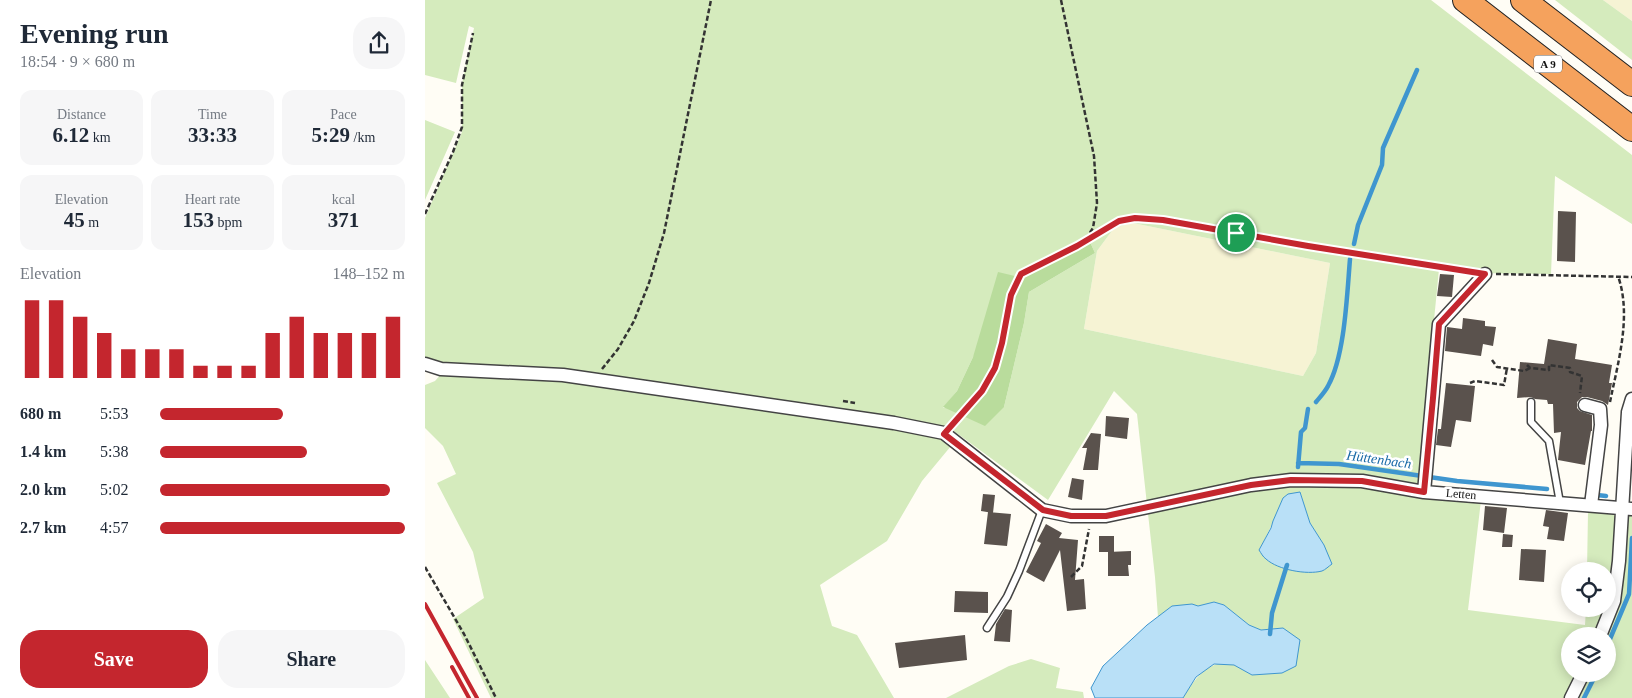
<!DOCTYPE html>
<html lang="en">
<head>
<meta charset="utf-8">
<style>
  body { margin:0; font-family:"Times New Roman",serif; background:#f6f6f7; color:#1f2937; height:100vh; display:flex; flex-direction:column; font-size:19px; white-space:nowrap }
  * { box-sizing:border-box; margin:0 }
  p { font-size:16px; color:#747a83 }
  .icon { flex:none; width:28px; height:28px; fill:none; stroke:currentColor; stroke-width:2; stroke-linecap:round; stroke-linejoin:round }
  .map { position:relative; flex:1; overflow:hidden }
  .drawer { display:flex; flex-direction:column; background:#fff; width:425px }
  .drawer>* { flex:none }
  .fabs { position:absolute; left:1136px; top:562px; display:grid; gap:10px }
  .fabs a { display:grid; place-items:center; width:55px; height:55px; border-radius:50%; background:#fff; box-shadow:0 2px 12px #0003; font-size:25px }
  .pin { position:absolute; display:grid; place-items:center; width:42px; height:42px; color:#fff; margin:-21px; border:2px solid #fff; border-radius:50%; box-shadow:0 1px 5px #0007 }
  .round { display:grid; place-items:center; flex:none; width:52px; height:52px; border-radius:20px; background:#f6f6f7 }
  .headline { display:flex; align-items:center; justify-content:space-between; height:85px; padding:0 20px }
  h1 { font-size:28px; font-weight:800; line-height:38px }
  .stats { display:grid; grid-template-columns:repeat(3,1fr); gap:8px; height:85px; padding:5px 20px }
  .stats div { display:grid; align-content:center; border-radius:12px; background:#f6f6f7; text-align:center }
  .stats b { font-size:21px; font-weight:800 }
  .stats small { font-size:14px; font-weight:400 }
  .stats p { font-size:14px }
  .chart { height:140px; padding:10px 20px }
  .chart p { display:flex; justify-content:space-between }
  .chart svg { width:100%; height:90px; margin-top:5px; stroke:#c4262e; stroke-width:6 }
  .primary-button { display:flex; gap:10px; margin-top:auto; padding:10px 20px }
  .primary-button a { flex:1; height:58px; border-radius:20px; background:#c4262e; color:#fff; font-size:20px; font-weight:800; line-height:58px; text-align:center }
  .primary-button a+a { background:#f6f6f7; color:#1f2937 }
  ul { padding:0 20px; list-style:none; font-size:16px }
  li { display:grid; grid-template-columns:80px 60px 1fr; align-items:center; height:38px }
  li i { height:12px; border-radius:6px; background:#c4262e }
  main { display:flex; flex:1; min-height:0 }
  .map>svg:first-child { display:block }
  .farmland { fill:#f6f3d4 }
  .green { fill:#d5ebbd; fill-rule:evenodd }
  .forest { fill:#b9dc9c }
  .water { fill:#b9e0f7; stroke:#3f96cf }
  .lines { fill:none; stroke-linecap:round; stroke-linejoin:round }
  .stream { stroke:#3f96cf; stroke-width:4.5 }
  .building { fill:#5a524d }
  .lane-casing { stroke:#444; stroke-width:9 }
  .street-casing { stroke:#444; stroke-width:15 }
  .highway-casing { stroke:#222; stroke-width:26 }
  .path { stroke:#333; stroke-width:2.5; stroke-dasharray:5 2.5; stroke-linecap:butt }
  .lane { stroke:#fff; stroke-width:6 }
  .street { stroke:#fff; stroke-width:12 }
  .highway { stroke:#f5a25d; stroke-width:24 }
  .rail { stroke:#c4262e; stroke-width:4 }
  .route-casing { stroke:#fff; stroke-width:10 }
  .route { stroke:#c4262e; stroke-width:6 }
  .labels { text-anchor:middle; stroke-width:5; stroke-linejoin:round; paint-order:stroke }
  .shield { fill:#fff; stroke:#585858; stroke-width:1 }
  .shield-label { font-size:11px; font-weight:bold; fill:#111 }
  .street-label { font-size:12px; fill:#111; stroke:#fff }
  .water-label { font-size:14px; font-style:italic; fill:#1768a6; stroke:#fff }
</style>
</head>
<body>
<main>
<section class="drawer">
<div class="headline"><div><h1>Evening run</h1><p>18:54 · 9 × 680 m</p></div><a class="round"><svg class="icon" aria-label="share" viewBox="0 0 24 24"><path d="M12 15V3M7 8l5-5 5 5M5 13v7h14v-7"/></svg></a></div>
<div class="stats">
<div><p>Distance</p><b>6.12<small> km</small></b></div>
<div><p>Time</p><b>33:33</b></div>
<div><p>Pace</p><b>5:29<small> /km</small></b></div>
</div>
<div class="stats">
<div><p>Elevation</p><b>45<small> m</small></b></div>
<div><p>Heart rate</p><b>153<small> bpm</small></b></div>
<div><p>kcal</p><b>371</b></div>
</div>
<div class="chart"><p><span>Elevation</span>148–152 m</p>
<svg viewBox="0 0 160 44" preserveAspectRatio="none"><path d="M5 44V6M15 44V6M25 44V14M35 44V22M45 44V30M55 44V30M65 44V30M75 44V38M85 44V38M95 44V38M105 44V22M115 44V14M125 44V22M135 44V22M145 44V22M155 44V14"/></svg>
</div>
<ul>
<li><b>680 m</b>5:53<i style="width:50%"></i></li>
<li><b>1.4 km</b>5:38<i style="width:60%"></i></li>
<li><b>2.0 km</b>5:02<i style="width:94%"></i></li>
<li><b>2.7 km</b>4:57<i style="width:100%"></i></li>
</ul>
<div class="primary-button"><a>Save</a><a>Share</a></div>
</section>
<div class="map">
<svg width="1207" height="698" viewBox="0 0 1207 698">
  <rect width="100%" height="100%" fill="#fffdf5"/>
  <path class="farmland" d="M 1178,0 L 1207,0 L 1207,21 Z
    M 708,223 L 905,263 L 891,353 L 878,376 L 659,329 L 672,251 L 689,228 Z"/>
  <path class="green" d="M 0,0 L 1006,0 L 1207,155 L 1207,224 L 1130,176 L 1126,274 L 1047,273 L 1014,269 L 993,484 L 1057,492 L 1043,610 L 1160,625 L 1161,609 L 1182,609 L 1182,571 L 1162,571 L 1163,512 L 1207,516 L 1207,698 L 758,698 C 769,680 784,657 810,665 C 815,667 821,672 827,675 L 858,628 L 836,630 L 824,625 L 799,605 L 789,602 L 773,606 L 747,606 L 733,617 L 730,577 L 712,414 L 689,391 L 623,500 L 522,426 L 526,446 L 497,481 L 462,541 L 395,585 L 407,626 L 432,635 L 469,698 L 66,698 L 28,619 L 59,598 L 48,552 L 12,483 L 31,474 L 18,446 L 0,428 L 0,385 L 10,381 L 24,365 L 0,360 L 0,218 L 37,132 L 37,84 L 49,28 L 44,26 L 31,83 L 0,75 ZM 708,223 L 905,263 L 891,353 L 878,376 L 659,329 L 672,251 L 689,228 ZM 665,242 L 670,253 L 604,292 L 599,323 L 579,407 L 518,408 L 532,391 L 548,357 L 598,278 ZM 875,492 L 885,523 L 899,545 L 834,550 C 844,533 850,516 858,499 ZM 1145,636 L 1182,636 L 1182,674 L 1145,674 Z
    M 1130,0 L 1178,0 L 1207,21 L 1207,60 Z
    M 0,120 L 30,132 L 0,200 Z
    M 606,659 L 635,668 L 631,688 L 658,692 L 659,698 L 521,698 L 584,666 Z
    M 0,660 L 25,698 L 0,698 Z"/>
  <path class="forest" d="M 665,242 L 670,253 L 604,292 L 599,323 L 579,407 L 560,426 L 518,407 L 532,391 L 548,357 L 573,272 L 598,278 Z"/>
  <path class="water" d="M 875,492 L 885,523 L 899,545 L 907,564 C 904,566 900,570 897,571 C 882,575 853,570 841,559 C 838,557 836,553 834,550 L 846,528 L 848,521 L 858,498 L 863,494 Z
    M 789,602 L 799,605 L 824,625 L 836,630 L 858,628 L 875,640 L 871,666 L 857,673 L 827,675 L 809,665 L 789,664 L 771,677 L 758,698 L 670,698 L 666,688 L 678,666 L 722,625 L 747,606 L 767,604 L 773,606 Z"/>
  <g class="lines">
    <path class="stream" d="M 929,244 L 933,225 L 957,165 L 958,148 L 992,70
      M 891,402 C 895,397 900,392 903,386 C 920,356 922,294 925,259
      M 873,463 L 914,464 L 1032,481 L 1122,489
      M 873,467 L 876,432 L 880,428 L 883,409
      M 1172,495 L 1181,496
      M 845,634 L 847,613 L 862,565
      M 1182,646 L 1204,594 L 1207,538
      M 1159,698 L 1171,674"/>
  </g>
  <path class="building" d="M 1133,211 L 1151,212 L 1150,262 L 1132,261 Z
    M 1015,274 L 1029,275 L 1027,297 L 1012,296 Z
    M 1038,318 L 1060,321 L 1060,326 L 1071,327 L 1068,346 L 1058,344 L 1056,356 L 1020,351 L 1022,327 L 1037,329 Z
    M 1123,339 L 1152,344 L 1150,359 L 1187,365 L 1184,383 L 1187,383 L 1183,405 L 1177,401 L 1162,397 L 1157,397 L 1152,402 L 1152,408 L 1155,411 L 1167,415 L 1167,431 L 1166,431 L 1160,465 L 1133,460 L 1136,432 L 1129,433 L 1128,404 L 1123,404 L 1122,400 L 1110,399 L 1106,397 L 1092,398 L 1095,362 L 1119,364 Z
    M 1021,383 L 1050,386 L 1046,422 L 1031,420 L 1026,447 L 1011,445 L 1013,429 L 1016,429 Z
    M 681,416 L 704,418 L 702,439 L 680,436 Z
    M 666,433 L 676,434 L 673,470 L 658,470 L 662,448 L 657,448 Z
    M 647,478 L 659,480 L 657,500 L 643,497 Z
    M 558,494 L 570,495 L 568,513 L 556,511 Z
    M 1060,506 L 1082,508 L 1079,533 L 1058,530 Z
    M 1121,510 L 1143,513 L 1139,541 L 1122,539 L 1124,527 L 1118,526 Z
    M 563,512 L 586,514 L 582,546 L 559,544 Z
    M 621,524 L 637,533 L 634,538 L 653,540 L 650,580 L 659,579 L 661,609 L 642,611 L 635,550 L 619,582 L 601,572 L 616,543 L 612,541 Z
    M 1078,534 L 1088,535 L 1087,547 L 1077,547 Z
    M 674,536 L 689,536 L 689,552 L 674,552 Z
    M 1096,549 L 1121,550 L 1119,582 L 1094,580 Z
    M 706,551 L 706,565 L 703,565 L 704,576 L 683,576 L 683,552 Z
    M 530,591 L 563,592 L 563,613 L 529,612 Z
    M 580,609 L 587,610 L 585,642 L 569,641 L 571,624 Z
    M 540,635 L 542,660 L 474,668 L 470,643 Z"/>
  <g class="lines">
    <g class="lane-casing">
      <path id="lane" d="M 1106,402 L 1106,422 L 1124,441 L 1135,503
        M 562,628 L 582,597 L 594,571 L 617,510"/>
    </g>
    <g class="street-casing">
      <path id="street" d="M 0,364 L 16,369 L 138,375 L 469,423 L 519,433 L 617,510 L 646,516 L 681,516 L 826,485 L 866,480 L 937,481 L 999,492 L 1207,509
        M 1160,405 L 1175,409 L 1176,425 L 1166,505
        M 999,492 L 1014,324 L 1060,274
        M 1175,636 L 1189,601 L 1194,561 L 1203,412 L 1207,399
        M 1146,698 L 1158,674"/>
    </g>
    <g class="highway-casing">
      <path id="highway" d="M 1040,0 L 1207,129
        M 1098,0 L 1207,84"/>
    </g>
    <path class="path" d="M 636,0 L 669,156 L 672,203 L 668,228 L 660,240
      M 0,214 L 28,152 L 37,127 L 37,85 L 48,33
      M 1071,274 L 1207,277
      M 1067,360 L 1072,367 L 1099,371 L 1105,368
      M 1102,365 L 1105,368 L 1124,370 L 1124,365 L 1145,368 L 1145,372 L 1157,376 L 1155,393
      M 177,369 L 193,349 L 209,321 L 224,283 L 239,233 L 286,0
      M 1045,383 L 1050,381 L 1079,385 L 1082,368
      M 418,401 L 430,403
      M 1185,402 C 1193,362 1207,316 1193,276
      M 527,424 L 557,391 L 570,368 L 577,343 L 586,295 L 596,274 L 651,246 L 694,221 L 710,218 L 738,221 L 883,246 L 1046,272
      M 0,567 L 39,634 L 71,698
      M 646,577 L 657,566 L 664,529"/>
    <use href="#lane" class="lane"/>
    <use href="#street" class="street"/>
    <use href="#highway" class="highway"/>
    <path class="rail" d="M 0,604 L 52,698
      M 27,667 L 44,698"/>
  </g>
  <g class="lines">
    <g class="route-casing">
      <path id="route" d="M 710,218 L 738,220 L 883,246 L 1060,274 L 1014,324 L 1008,398 L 999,492 L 937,481 L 866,480 L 826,485 L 681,516 L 646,516 L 618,510 L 519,434 L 557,391 L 570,368 L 577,343 L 586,295 L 596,274 L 652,246 L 694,221 Z"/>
    </g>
    <use href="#route" class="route"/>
  </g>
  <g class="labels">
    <rect class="shield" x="1109" y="55.5" width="28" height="17" rx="4"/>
    <g class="shield-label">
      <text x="1123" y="68">A 9</text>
    </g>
    <g class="street-label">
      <text transform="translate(1036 494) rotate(5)" y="4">Letten</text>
    </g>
    <g class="water-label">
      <text transform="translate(954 459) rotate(8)" y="5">Hüttenbach</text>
    </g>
  </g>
</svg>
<div class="fabs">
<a><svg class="icon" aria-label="locate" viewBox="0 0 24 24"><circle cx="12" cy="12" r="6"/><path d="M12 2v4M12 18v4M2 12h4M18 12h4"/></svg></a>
<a><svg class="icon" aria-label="layers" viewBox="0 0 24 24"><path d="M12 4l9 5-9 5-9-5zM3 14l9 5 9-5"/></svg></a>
</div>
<div class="pin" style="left:811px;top:233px;background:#1e9e55"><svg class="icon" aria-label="arrive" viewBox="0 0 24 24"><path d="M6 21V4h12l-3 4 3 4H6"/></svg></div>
</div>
</main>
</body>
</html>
